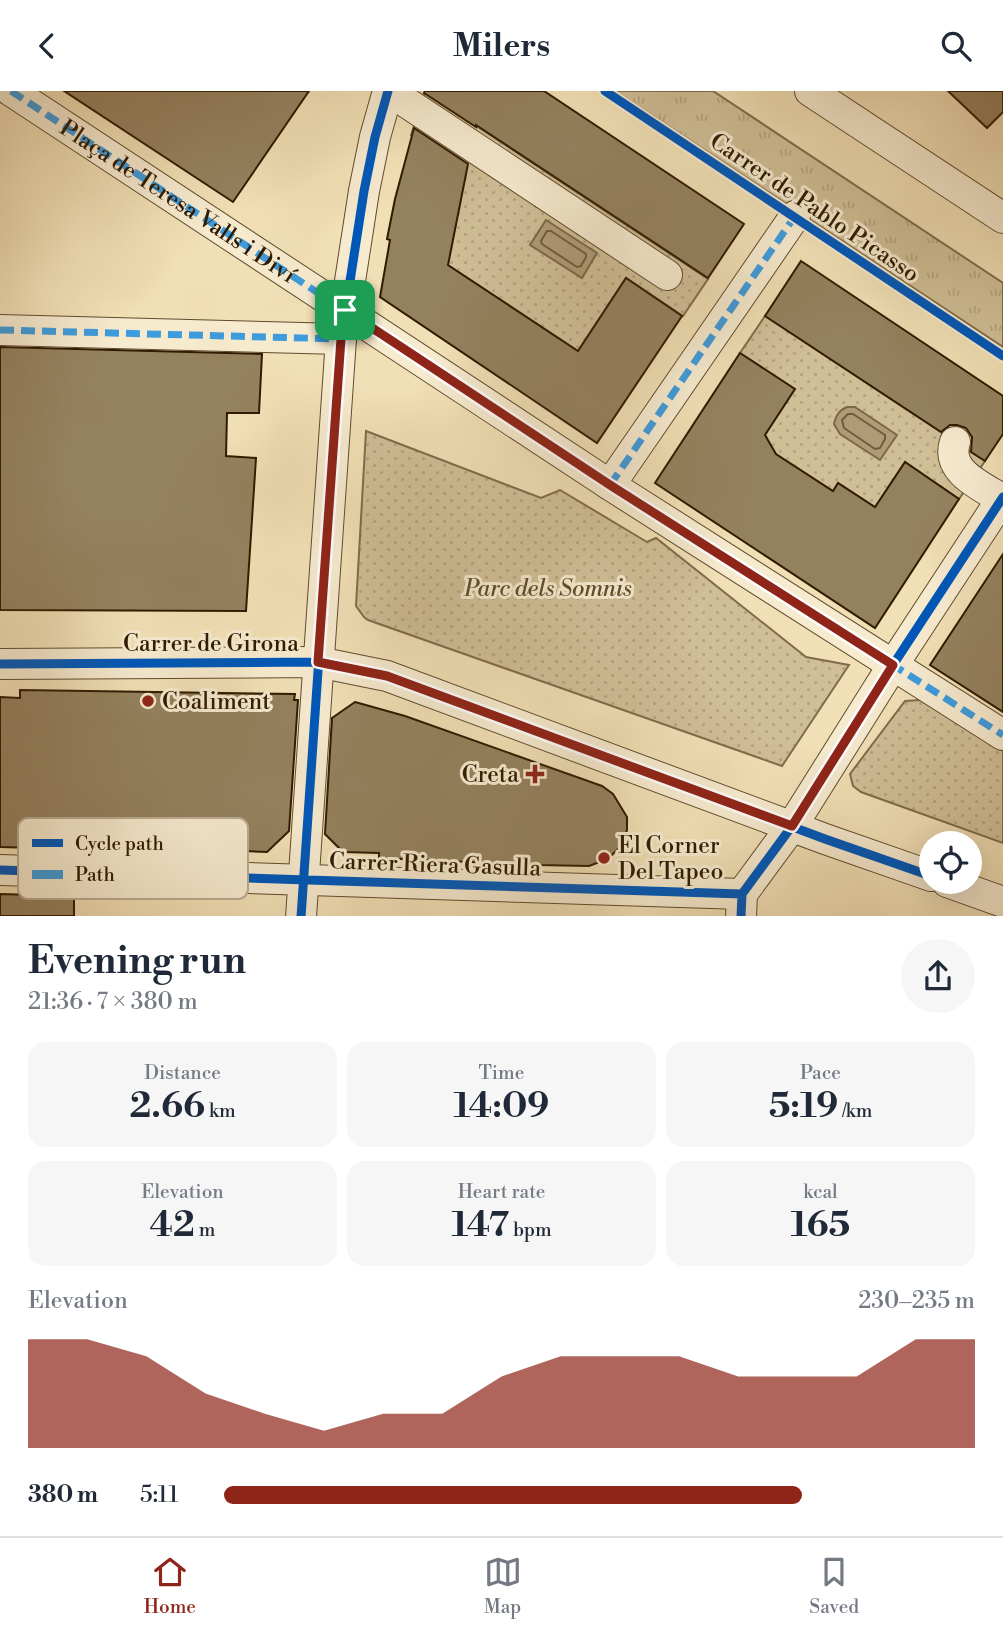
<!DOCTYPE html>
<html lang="en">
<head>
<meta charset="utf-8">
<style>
  body { margin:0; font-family:"Libre Bodoni",serif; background:#f6f6f7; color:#1f2937; height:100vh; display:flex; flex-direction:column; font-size:26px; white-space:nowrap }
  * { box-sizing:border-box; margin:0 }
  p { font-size:23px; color:#747a83 }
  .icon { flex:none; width:38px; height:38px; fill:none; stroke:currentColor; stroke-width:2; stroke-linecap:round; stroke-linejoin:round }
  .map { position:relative; height:825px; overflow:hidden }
  .side { display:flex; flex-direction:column; background:#fff; flex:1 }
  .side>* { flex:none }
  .fabs { position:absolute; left:919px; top:740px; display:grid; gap:14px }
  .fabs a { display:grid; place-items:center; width:63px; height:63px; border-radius:50%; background:#fff; box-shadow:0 7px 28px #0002; font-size:35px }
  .pin { position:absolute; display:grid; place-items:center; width:60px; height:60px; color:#fff; margin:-30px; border-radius:14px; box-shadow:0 4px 10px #0006 }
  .round { display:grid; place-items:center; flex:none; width:74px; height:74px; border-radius:37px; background:#f6f6f7 }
  .head { display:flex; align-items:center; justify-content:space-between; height:119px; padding:0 28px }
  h1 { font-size:38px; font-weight:700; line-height:52px }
  .metrics { display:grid; grid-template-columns:repeat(3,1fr); gap:10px; height:119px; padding:7px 28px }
  .metrics div { display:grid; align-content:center; border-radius:18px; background:#f6f6f7; text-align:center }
  .metrics b { font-size:35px; font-weight:700 }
  .metrics small { font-size:19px; font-weight:400 }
  .metrics p { font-size:19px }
  .chart { height:196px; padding:14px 28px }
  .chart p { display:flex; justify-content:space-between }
  .chart svg { width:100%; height:126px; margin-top:7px; fill:#8f2418; opacity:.7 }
  ul { padding:0 28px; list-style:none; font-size:23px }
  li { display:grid; grid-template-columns:112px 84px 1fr; align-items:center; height:52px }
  li i { height:18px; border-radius:9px; background:#8f2418 }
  header { display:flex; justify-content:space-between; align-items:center; height:91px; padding:0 28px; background:#fff; font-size:32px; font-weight:700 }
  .tab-bar { display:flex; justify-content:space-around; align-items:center; height:98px; border-top:2px solid #e0e1e3; background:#fff; font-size:19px; color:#747a83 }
  .tab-bar a { display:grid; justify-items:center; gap:4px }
  .tab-bar .active { color:#8f2418 }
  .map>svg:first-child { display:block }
  .grass { fill:url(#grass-tufts); stroke:#806c4b; stroke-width:2 }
  .park { fill:url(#park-dots); stroke:#806c4b; stroke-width:2 }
  .water { fill:#af9c77; stroke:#7c6847; stroke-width:2 }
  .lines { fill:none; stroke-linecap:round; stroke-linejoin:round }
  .shore { stroke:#705c3c; stroke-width:2 }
  .building { fill:#94815e; stroke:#301b00; stroke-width:2 }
  .minor-casing { stroke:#604c2d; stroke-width:32 }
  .minor { stroke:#f6eacf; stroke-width:30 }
  .quiet { stroke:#3e9bdc; stroke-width:7; stroke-dasharray:14 7; stroke-linecap:butt }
  .cycleway-casing { stroke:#f6eacf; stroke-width:13 }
  .cycleway { stroke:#0057b8; stroke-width:9 }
  .route-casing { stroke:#fff; stroke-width:14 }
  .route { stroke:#8f2418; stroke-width:9 }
  .poi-dot { fill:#8f2418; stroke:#f6eacf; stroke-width:2.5 }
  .labels { text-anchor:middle; stroke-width:6; stroke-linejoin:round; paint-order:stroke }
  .street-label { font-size:23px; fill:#301b00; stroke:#f6eacf }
  .park-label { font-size:23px; font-style:italic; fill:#604c2d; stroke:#f6eacf }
  .poi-label { font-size:23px; fill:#301b00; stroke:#f6eacf; text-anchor:start }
  .key { fill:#f6eacf; stroke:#bbac91; stroke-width:2 }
  .key-label { font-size:19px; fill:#301b00 }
</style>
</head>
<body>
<header><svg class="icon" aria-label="back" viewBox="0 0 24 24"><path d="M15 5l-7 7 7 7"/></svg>Milers<svg class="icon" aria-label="search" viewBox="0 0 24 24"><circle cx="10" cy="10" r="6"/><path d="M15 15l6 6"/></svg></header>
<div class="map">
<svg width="1003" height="826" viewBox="0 0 1003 826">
  <defs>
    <pattern id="grass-tufts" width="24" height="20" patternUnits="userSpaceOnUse" patternTransform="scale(1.75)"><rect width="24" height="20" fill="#d0be96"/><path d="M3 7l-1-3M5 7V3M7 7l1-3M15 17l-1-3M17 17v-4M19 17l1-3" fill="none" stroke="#b3a380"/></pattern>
    <pattern id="park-dots" width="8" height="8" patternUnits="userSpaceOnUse" patternTransform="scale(1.75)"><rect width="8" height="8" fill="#d0be96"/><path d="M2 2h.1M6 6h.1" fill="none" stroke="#b3a380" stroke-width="1.8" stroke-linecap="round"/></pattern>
  </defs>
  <rect width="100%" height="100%" fill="#f1dfb5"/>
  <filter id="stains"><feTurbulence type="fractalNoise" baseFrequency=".00286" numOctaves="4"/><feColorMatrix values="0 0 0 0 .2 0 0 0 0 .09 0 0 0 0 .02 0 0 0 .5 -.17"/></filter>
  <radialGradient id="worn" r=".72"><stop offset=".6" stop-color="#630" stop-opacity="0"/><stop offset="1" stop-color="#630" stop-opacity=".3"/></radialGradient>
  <path class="grass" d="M 615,0 L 713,0 L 1003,192 L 1003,256 Z"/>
  <path class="park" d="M 425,1 L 708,188 L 683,225 L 626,187 L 578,260 L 447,174 L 466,81 L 411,44 Z
    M 765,225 L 985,370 L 959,408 L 910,375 L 856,445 L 746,372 L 794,298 L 740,262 Z
    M 366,340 L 541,407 L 560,399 L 647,451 L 656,447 L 806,566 L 849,574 L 782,675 L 368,529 L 364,526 L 356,515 Z
    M 921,609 L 1003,660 L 1003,752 L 861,701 L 853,695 L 850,683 L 905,610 Z"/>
  <path class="water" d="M 546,129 L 597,162 L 582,187 L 530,154 Z
    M 847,316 L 855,316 L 897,344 L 880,369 L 840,343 L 834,333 C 836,325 838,320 847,316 Z"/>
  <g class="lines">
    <path class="shore" d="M 547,140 L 551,140 L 586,163 L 586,166 L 581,175 L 577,176 L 542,153 L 541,150 Z
      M 848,323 L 853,323 L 885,344 L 885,348 L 880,357 L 875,358 L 844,337 L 842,329 Z"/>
  </g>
  <path class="building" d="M 64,0 L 309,0 L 233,111 Z
    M 425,0 L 544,0 L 744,133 L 708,187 L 476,34 L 476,36 L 424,2 Z
    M 948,0 L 1003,0 L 1003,21 L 987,37 Z
    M 414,37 L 468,73 L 448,174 L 578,260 L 626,187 L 682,225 L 597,352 L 380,206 L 390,149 L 387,148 L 395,108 Z
    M 801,170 L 1003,305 L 1003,343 L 985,370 L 971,361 L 972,346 L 966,337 L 957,334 L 950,334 L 941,341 L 765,225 Z
    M 0,256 L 262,263 L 259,322 L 227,322 L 226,365 L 256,367 L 246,520 L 0,519 Z
    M 740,262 L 795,298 L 765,344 L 776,363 L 833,400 L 838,392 L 875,416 L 905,371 L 959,408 L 875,537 L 655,392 Z
    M 1003,463 L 1003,621 L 930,574 Z
    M 20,599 L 295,603 L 294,609 L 298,609 L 289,740 L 267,761 L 245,760 L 245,763 L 0,756 L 0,606 L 20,607 Z
    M 355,611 L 405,625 L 602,695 L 613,703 L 627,726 L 627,739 L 622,754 L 608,768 L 589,775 L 537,774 L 379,767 L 379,762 L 343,761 L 325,743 L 332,627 Z
    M 0,803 L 74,805 L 74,825 L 0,825 Z"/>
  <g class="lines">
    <g class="minor-casing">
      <g id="minor">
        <path id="s1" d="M 11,0 L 610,394 L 1003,644"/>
        <path d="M 389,0 L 667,184"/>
        <path d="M 810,0 L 1003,127"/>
        <path d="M 0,239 L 341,248"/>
        <path d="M 955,351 C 945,380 981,395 1002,408"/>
        <path d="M 610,394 L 795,125"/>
        <path d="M 0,573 L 318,571 L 387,585 L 825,748 L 931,785"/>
        <path d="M 0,779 L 742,803"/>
        <path d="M 947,791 L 1003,811"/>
        <path d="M 301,826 L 341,248 L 364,100 L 375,46 L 388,0"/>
        <path d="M 741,826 L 742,803 L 792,735 L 893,574 L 1003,406"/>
      </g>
    </g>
    <use href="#minor" class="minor"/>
    <path class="quiet" d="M 11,0 L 610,394 L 1003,644
      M 0,239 L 341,248
      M 610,394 L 795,125"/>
    <g class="cycleway-casing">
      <path id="cycleway" d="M 605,0 L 1003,265
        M 0,573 L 318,571 L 387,585 L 825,748 L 931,785
        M 0,779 L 742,803
        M 301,826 L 341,248 L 364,100 L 375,46 L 388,0
        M 741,826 L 742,803 L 792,735 L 893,574 L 1003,406"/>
    </g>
    <use href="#cycleway" class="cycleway"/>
  </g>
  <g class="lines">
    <g class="route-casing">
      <path id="route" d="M 345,219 L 610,394 L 893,574 L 792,735 L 387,585 L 318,571 L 341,248 Z"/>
    </g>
    <use href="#route" class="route"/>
  </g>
  <g class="poi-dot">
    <circle cx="148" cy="610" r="7"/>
    <path d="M531.5 672.5h7v7h7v7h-7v7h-7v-7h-7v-7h7z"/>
    <circle cx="604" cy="767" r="7"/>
  </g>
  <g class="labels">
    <g class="street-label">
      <text dy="8" stroke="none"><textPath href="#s1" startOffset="200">Plaça de Teresa Valls i Diví</textPath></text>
      <text transform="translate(815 116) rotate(34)" y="8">Carrer de Pablo Picasso</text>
      <text x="211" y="560">Carrer de Girona</text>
      <text transform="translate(435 773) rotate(2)" y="8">Carrer Riera Gasulla</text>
    </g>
    <g class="park-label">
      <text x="548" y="505">Parc dels Somnis</text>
    </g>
    <g class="poi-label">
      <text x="162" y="618">Coaliment</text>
      <text x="519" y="691" text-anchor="end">Creta</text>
      <text x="618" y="762">El Corner<tspan x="618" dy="26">Del Tapeo</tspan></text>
    </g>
  </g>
  <rect x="18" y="727" width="230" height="81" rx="10" class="key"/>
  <rect x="32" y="748" width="31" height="8" fill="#0057b8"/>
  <rect x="32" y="779" width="31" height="9" fill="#3e9bdc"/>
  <g class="key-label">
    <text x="75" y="759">Cycle path</text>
    <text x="75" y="790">Path</text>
  </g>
  <rect width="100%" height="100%" filter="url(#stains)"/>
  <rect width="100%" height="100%" fill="url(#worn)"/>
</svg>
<div class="fabs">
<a><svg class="icon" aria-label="locate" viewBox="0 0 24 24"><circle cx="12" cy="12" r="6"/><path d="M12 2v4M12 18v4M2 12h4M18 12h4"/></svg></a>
</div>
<div class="pin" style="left:345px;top:219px;background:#1e9e55"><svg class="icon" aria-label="arrive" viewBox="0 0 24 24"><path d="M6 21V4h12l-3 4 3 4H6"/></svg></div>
</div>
<section class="side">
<div class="head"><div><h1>Evening run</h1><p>21:36 · 7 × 380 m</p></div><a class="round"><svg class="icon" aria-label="share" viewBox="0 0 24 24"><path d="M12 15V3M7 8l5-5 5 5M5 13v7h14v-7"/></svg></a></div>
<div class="metrics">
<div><p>Distance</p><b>2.66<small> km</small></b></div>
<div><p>Time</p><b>14:09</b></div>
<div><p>Pace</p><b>5:19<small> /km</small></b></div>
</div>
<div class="metrics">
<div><p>Elevation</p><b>42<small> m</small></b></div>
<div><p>Heart rate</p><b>147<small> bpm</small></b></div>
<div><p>kcal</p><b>165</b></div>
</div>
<div class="chart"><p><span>Elevation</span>230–235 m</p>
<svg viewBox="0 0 160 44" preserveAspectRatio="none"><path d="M0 44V6L10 6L20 12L30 25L40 32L50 38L60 32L70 32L80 19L90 12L100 12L110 12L120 19L130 19L140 19L150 6L160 6V44z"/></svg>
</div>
<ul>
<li><b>380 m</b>5:11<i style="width:77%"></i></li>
</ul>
</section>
<nav class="tab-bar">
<a class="active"><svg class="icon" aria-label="home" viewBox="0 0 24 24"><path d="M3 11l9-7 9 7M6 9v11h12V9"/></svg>Home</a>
<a><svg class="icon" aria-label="map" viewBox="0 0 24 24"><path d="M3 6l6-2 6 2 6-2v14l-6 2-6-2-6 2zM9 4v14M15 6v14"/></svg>Map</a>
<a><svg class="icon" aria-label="saved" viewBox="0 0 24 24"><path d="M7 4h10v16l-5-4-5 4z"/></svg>Saved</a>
</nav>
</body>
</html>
